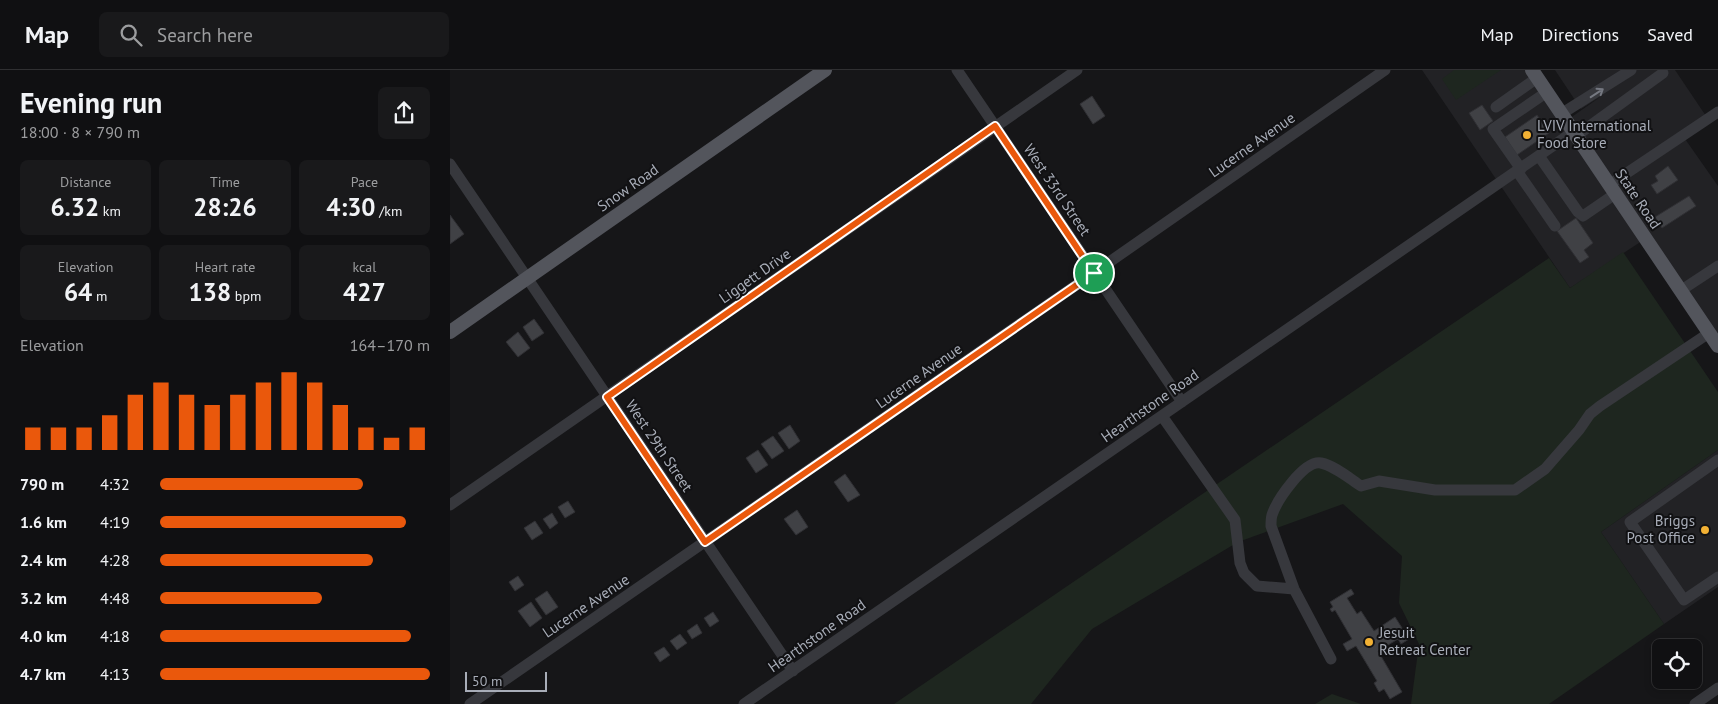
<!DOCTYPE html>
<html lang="en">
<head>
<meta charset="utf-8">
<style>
  body { margin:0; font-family:"PT Sans",sans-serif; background:#19191b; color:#f1f3f6; height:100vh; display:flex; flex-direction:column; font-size:19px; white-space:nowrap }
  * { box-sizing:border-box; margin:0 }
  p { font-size:16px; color:#9c9d9f }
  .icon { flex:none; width:28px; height:28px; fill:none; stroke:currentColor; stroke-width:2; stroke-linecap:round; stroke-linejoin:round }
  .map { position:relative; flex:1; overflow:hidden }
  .sheet { display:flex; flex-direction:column; background:#101012; width:450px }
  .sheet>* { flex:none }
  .controls { position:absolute; left:1202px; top:569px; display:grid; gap:10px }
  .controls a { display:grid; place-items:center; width:50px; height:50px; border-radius:8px; background:#101012; box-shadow:0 2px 8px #0003,0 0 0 1px #303032; font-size:25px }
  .scale { position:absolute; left:15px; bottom:12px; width:82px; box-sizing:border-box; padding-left:5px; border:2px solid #a8adb8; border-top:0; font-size:14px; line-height:18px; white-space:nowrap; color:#a8adb8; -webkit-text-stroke:4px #111113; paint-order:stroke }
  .pin { position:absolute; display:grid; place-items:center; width:42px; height:42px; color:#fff; margin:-21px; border:2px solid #fff; border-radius:50%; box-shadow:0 1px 5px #0007 }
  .round { display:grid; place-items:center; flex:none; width:52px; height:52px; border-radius:8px; background:#19191b }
  .overview { display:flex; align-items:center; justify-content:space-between; height:85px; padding:0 20px }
  h1 { font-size:28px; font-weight:600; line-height:38px }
  .figures { display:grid; grid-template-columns:repeat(3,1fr); gap:8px; height:85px; padding:5px 20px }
  .figures div { display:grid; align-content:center; border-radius:8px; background:#19191b; text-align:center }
  .figures b { font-size:25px; font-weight:600 }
  .figures small { font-size:14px; font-weight:400 }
  .figures p { font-size:14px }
  .chart { height:140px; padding:10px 20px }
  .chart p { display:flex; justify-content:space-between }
  .chart svg { width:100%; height:90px; margin-top:5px; stroke:#ea580c; stroke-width:6 }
  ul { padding:0 20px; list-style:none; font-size:16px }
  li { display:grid; grid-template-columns:80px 60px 1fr; align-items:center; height:38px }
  li i { height:12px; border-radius:6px; background:#ea580c }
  header { display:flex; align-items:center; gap:30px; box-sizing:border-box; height:70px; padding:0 25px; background:#101012; border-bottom:1px solid #303032 }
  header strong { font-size:24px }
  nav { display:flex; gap:28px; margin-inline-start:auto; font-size:18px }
  .search { width:350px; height:45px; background:#19191b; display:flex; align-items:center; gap:12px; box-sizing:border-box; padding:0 18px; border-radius:8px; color:#9c9d9f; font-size:19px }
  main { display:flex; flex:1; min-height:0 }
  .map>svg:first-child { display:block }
  .built { fill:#222225 }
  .green { fill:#1e261f }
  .building { fill:#404145; stroke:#303034 }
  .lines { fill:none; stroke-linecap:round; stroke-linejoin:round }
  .minor { stroke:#37383d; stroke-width:11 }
  .major { stroke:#53555c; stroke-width:14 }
  .oneway { stroke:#757881 }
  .route-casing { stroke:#fff; stroke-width:10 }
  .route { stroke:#ea580c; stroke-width:6 }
  .poi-dot { fill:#f2b134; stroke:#111113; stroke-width:2 }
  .labels { text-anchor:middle; stroke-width:4; stroke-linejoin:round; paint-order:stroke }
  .poi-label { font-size:15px; fill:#a8adb8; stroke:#111113; text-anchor:start }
  .street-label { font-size:15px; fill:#a8adb8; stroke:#111113 }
</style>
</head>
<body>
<header>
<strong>Map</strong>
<div class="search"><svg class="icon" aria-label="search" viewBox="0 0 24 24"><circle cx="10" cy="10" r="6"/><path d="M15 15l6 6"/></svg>Search here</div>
<nav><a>Map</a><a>Directions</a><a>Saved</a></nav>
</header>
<main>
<section class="sheet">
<div class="overview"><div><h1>Evening run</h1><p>18:00 · 8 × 790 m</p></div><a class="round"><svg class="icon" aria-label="share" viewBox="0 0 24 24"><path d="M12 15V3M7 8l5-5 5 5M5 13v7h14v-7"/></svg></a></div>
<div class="figures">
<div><p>Distance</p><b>6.32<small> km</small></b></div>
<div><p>Time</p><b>28:26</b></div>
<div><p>Pace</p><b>4:30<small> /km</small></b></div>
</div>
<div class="figures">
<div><p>Elevation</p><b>64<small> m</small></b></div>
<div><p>Heart rate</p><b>138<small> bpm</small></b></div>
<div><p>kcal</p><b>427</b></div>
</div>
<div class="chart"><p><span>Elevation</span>164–170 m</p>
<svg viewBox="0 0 160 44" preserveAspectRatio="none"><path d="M5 44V33M15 44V33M25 44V33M35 44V27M45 44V17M55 44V11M65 44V17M75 44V22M85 44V17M95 44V11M105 44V6M115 44V11M125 44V22M135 44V33M145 44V38M155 44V33"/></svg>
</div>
<ul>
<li><b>790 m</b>4:32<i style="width:75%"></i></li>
<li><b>1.6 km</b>4:19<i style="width:91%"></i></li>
<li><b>2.4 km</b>4:28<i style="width:79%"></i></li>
<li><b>3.2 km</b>4:48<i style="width:60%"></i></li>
<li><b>4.0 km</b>4:18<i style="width:93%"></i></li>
<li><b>4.7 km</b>4:13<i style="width:100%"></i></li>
</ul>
</section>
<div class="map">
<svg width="1268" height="634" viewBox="0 0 1268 634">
  <rect width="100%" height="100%" fill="#161618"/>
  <path class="built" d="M 972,0 L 1082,0 L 1116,51 L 1153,25 L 1131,39 L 1105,0 L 1225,0 L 1258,49 L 1233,66 L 1268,116 L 1268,276 L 1195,169 L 1120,218 Z
    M 1268,380 L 1268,517 L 1214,554 L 1151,462 Z"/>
  <path class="green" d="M 1004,0 L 1051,0 L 1006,30 L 992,9 Z
    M 1173,182 L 1268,322 L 1268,380 L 1151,462 L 1214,554 L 1099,634 L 961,634 L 969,574 L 949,533 L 952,486 L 893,434 L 788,472 L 642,559 L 581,634 L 444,634 L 1099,188 L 1120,218 Z
    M 882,624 L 911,634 L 865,634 Z"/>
  <path class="building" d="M 642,26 L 655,46 L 643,54 L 630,34 Z
    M 1032,35 L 1043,51 L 1030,60 L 1019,43 Z
    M 1087,45 L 1099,63 L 1067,85 L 1055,67 Z
    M 1218,96 L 1228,110 L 1207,124 L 1201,115 L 1208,111 L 1205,106 Z
    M 1239,126 L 1246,136 L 1212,158 L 1205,147 Z
    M 0,145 L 14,164 L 0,174 Z
    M 1126,148 L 1143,173 L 1134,180 L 1139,187 L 1130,193 L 1107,161 Z
    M 84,249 L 94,263 L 82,271 L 73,257 Z
    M 68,262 L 80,278 L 68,287 L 56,272 Z
    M 340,355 L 350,371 L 339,379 L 328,363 Z
    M 323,366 L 334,381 L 322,389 L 311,374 Z
    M 308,380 L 318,395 L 306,403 L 296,388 Z
    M 395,404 L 410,425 L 398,432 L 384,412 Z
    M 118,431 L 125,442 L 115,448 L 108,437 Z
    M 347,440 L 358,457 L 346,465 L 334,449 Z
    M 102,443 L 108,453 L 100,459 L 93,449 Z
    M 85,451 L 93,463 L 82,470 L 74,458 Z
    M 68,506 L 74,515 L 65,521 L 59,512 Z
    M 901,519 L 904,524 L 897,528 L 907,544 L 911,541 L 924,561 L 945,547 L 959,569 L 951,574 L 948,569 L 928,581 L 952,622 L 940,629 L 934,619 L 929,622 L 924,613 L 927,611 L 906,576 L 897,581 L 893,574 L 902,569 L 885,540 L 882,542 L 880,539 L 883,537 L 880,532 Z
    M 97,521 L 108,537 L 96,545 L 85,529 Z
    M 81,532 L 92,548 L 80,557 L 68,541 Z
    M 263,542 L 269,551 L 260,557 L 254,548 Z
    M 247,554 L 252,563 L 242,569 L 237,561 Z
    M 230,564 L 237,573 L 227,580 L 220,571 Z
    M 214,577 L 220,585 L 210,592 L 204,583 Z"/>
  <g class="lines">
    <path class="minor" d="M 507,0 L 732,332
      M 1046,37 L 1087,8
      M 1111,44 L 1181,0
      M 1126,66 L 1213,3
      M 1089,86 L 1128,142 L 1133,146 L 1165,124
      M 0,94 L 343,601
      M 1071,99 L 1043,59 L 1097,22
      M 1067,101 L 1105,156
      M 1159,115 L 1268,42
      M 1230,221 L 1268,196
      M 712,346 L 785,450 L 790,493 L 794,503 L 807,516 L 844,519
      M 1268,390 L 1180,452 L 1234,530 L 1268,507
      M 0,435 L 627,0
      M 881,589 L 844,519 L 821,456 C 821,453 821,448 822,445 C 827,430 854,390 871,393 C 885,396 899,408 911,416 L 929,411 L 985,420 L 1065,420 L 1095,399 L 1129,360 L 1140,344 L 1150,336 L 1259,263
      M 20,634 L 635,209 L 935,0
      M 294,634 L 1123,62
      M 1245,634 L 1268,618"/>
    <path class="major" d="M 1082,0 L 1268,276
      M 0,262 L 375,0"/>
  </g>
  <defs><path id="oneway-shaft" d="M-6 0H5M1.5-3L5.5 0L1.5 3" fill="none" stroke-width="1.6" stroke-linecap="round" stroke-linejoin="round" transform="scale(1.25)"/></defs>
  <use class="oneway" href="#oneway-shaft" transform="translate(1147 23) rotate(-33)"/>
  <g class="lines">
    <g class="route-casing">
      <path id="route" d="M 545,56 L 644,203 L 255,472 L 157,327 Z"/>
    </g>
    <use href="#route" class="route"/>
  </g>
  <g class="poi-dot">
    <circle cx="1077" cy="65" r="5"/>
    <circle cx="1255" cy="460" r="5"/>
    <circle cx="919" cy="572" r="5"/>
  </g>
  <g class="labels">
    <g class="poi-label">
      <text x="1087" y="61">LVIV International<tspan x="1087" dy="17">Food Store</tspan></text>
      <text x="1245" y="456" text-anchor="end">Briggs<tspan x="1245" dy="17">Post Office</tspan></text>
      <text x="929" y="568">Jesuit<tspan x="929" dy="17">Retreat Center</tspan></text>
    </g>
    <g class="street-label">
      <text transform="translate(802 75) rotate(-35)" y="5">Lucerne Avenue</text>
      <text transform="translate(178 118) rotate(-35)" y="5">Snow Road</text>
      <text transform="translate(607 120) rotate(56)" y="5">West 33rd Street</text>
      <text transform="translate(1188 129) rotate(56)" y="5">State Road</text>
      <text transform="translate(305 206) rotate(-35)" y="5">Liggett Drive</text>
      <text transform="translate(469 306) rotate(-35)" y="5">Lucerne Avenue</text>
      <text transform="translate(700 336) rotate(-35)" y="5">Hearthstone Road</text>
      <text transform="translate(209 376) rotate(56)" y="5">West 29th Street</text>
      <text transform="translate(136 536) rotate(-34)" y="5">Lucerne Avenue</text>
      <text transform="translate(367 566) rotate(-35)" y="5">Hearthstone Road</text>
    </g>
  </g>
</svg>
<div class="controls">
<a><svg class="icon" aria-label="locate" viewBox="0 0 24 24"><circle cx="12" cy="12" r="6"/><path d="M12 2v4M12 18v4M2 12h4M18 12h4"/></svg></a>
</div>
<div class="scale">50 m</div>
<div class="pin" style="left:644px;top:203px;background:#1e9e55"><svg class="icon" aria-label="arrive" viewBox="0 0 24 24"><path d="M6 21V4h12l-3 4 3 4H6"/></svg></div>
</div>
</main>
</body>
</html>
